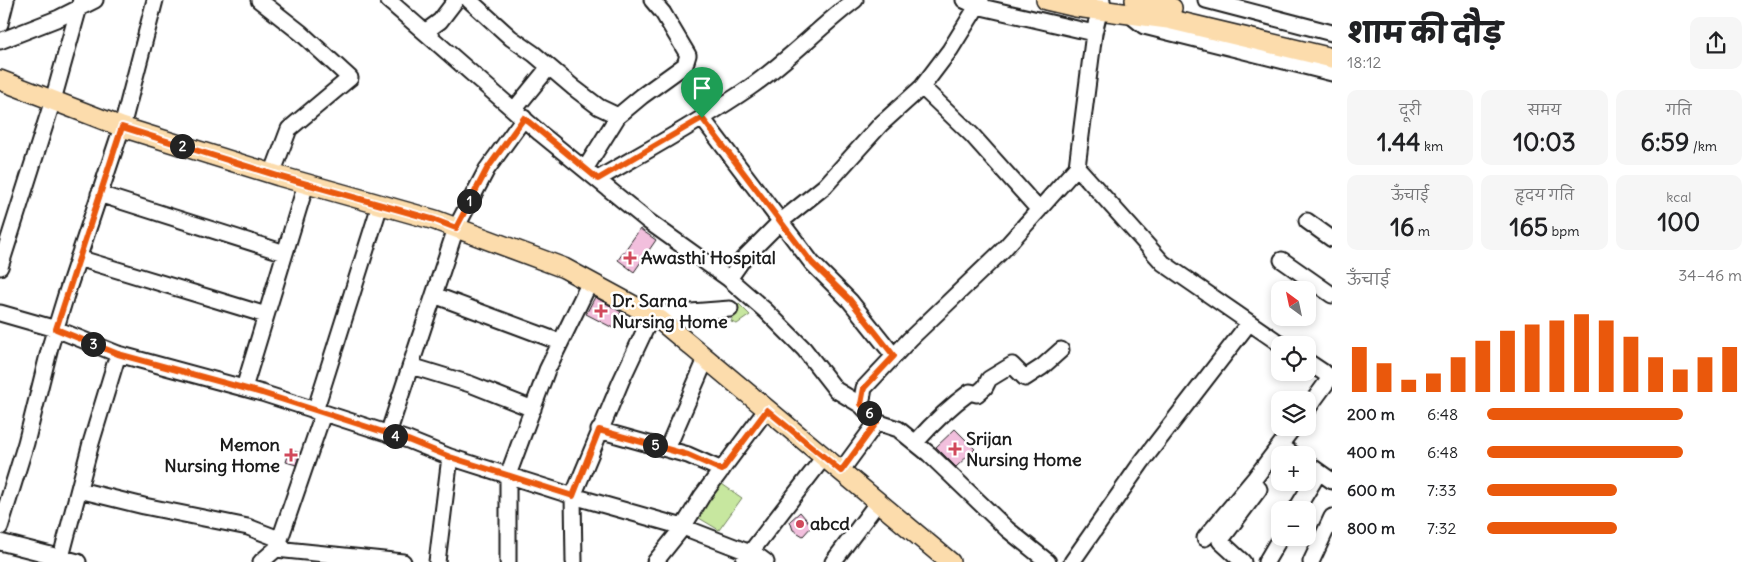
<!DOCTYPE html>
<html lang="hi">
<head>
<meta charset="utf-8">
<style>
  body { margin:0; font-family:Delius,"Playpen Sans Deva",sans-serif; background:#f6f6f6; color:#202124; height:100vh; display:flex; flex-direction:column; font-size:19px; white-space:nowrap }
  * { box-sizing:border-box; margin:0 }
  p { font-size:16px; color:#757577 }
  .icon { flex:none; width:28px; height:28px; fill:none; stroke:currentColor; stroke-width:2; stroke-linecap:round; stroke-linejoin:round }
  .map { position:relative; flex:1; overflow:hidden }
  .details { display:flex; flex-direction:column; background:#fff; width:425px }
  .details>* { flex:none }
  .needle { width:32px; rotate:327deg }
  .tools { position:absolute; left:1271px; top:281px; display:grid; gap:10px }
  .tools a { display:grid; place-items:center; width:45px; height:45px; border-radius:10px; background:#fff; box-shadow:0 2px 8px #0003; font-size:25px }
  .pin { position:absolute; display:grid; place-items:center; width:42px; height:42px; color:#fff; margin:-51px -21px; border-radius:50% 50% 50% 0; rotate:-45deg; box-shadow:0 0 5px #0007 }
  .pin .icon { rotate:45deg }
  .km { position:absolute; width:25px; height:25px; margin:-12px; border-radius:50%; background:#222; color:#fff; font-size:14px; line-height:25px; text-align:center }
  .round { display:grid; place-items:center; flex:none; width:52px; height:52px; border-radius:10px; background:#f6f6f6 }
  .head { display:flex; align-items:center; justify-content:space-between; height:85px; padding:0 15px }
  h1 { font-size:28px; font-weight:800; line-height:38px }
  .figures { display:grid; grid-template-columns:repeat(3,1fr); gap:8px; height:85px; padding:5px 15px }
  .figures div { display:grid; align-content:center; border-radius:10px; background:#f6f6f6; text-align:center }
  .figures b { font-size:25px; font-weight:800 }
  .figures small { font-size:14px; font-weight:400 }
  .figures p { font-size:14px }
  .chart { height:140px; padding:10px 15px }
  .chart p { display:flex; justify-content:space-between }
  .chart svg { width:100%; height:90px; margin-top:5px; stroke:#ea580c; stroke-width:6 }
  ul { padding:0 15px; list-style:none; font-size:16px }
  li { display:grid; grid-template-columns:80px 60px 1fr; align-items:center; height:38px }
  li i { height:12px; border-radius:6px; background:#ea580c }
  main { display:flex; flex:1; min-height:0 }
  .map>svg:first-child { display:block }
  .green { fill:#c7e79f; stroke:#72825e }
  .building { fill:#f2bfdd; stroke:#1c1c1c }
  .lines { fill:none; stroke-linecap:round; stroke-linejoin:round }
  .minor-casing { stroke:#1c1c1c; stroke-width:19 }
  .major-casing { stroke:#1c1c1c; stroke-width:22 }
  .minor { stroke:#fff; stroke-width:15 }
  .major { stroke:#fcdcac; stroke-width:19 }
  .route-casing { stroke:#fff; stroke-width:10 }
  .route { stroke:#ea580c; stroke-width:6 }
  .poi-dot { fill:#d1495b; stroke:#fff; stroke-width:2 }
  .labels { text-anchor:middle; stroke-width:5; stroke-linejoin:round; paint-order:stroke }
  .poi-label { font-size:18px; font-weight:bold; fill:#1c1c1c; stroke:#fff; text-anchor:start }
</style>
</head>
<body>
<main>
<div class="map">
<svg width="1332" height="562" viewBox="0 0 1332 562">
  <rect width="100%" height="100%" fill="#fff"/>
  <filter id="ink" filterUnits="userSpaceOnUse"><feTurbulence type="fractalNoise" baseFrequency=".02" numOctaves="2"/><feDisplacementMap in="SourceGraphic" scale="10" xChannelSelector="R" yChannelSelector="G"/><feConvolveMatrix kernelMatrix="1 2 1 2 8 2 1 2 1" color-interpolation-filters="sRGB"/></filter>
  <g filter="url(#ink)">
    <path class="green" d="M 738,303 L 750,315 L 737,324 L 731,322 L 733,317 L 730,309 Z
      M 719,482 L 742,498 L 719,530 L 694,515 Z"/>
    <path class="building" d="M 640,229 L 656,240 L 634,272 L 618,260 Z
      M 595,297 L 621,312 L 613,328 L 586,314 Z
      M 955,429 L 975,449 L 956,467 L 936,447 Z
      M 290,450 L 300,453 L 296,465 L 286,462 Z
      M 800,512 L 812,526 L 803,536 L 793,530 L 790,521 Z"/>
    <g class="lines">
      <g class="minor-casing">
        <path id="minor" d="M 259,0 L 301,33 L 350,78 L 289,129 L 272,174
          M 388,0 L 540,133 L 648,221 L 729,279 L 766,311 L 804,349 L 836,390 L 861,405
          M 469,0 L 511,38 L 534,54 L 574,88 L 599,107 L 618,116
          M 964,0 L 977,6 L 1094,33
          M 1206,0 L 1332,33
          M 1129,14 L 1144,26 L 1332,73
          M 0,24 L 6,0
          M 425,32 L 440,21 L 456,0
          M 0,41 L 59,18 L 95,0
          M 922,87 L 972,135 L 1039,210
          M 514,110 L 549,67
          M 702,118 L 812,263 L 850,301 L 894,356
          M 1077,167 L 1163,263 L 1282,345
          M 585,169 L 618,116 L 642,96 L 685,65 L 688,55 L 663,13 L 652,0
          M 598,179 C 648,150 701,121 749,88 C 787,62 818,28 855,0
          M 99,194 L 285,253
          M 1307,221 L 1332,239
          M 78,258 L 266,315
          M 1282,260 L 1332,295
          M 0,267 L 53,100 L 81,0
          M 729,279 L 743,259 L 780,222 L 825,186 L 881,124 L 922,87 L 950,50 L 981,0
          M 434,295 L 560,342
          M 0,313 L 56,329 L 118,354 L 262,393 L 408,440 L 450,457 L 573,496 L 683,527 L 758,556 L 766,562
          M 1308,362 L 1332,378
          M 411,366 L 470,384 L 533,409
          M 244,388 L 306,184
          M 1308,408 L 1330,378
          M 315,411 L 380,205
          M 877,422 L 898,429 L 929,454 L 1007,529 L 1048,562
          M 599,430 L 688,455 L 722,470
          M 388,434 L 456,228 L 487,169 L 524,118
          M 915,443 C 932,424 949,407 970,392 L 977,394 L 985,387 L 989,379 L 1012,365 L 1025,378 L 1042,367 L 1061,350
          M 667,449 L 706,359
          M 1284,455 L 1287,450 L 1294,455
          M 1308,464 L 1332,481
          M 841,471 L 877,422 L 861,405 L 864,388 L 910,339 L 1003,250 L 1077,167 L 1094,33 L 1102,0
          M 79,490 L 144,506 L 248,527 L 274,537 L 286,550
          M 1296,510 L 1319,472
          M 0,527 L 26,443 L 50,347 L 66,295 L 122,127 L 155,0
          M 1205,538 L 1255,478 L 1293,428
          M 0,542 L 78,562
          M 279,542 L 323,414
          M 61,557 L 91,443 L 118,354
          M 261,562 L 276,549 L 403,562
          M 437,562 L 450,457
          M 508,562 L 508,475 L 547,370 L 590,282
          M 574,562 L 573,496 L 621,381 L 652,315 L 730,309
          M 655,562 L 683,527 L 702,496 L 767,409
          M 743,562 L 824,457
          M 833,562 L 878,502
          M 1072,562 L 1141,463 L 1249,323
          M 1243,562 L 1220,541 L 1259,489
          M 1266,562 L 1280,538
          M 1311,562 L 1332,517"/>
      </g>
      <g class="major-casing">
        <path id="major" d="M 1046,0 L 1076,7 L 1168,19 L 1332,58
          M 1135,0 L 1172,8
          M 0,80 L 122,127 L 279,176 L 435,220 L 564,268 L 660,320 L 950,562"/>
      </g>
      <use href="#minor" class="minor"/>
      <use href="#major" class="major"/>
    </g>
  </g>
  <g class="lines" filter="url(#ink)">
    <g class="route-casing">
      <path id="route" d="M 524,118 L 598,179 L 702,118 L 812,263 L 850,300 L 894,356 L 864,388 L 861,404 L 877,422 L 841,471 L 767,410 L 722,470 L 688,455 L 599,430 L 573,496 L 450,457 L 408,440 L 262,393 L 118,354 L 56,329 L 122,127 L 278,176 L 435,220 L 456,228 L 487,169 Z"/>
    </g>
    <use href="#route" class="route"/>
  </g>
  <g class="poi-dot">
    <path d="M627.5 250.5h5v5h5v5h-5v5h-5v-5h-5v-5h5z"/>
    <path d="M598.5 303.5h5v5h5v5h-5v5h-5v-5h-5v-5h5z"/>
    <path d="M952.5 441.5h5v5h5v5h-5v5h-5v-5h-5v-5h5z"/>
    <path d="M288.5 447.5h5v5h5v5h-5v5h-5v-5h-5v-5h5z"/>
    <circle cx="800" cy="524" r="5"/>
  </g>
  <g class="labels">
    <g class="poi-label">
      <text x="641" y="264">Awasthi Hospital</text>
      <text x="612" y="307">Dr. Sarna<tspan x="612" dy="21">Nursing Home</tspan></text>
      <text x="966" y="445">Srijan<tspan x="966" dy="21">Nursing Home</tspan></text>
      <text x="280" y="451" text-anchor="end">Memon<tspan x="280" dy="21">Nursing Home</tspan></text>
      <text x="810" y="530">abcd</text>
    </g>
  </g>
</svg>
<div class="tools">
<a><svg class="needle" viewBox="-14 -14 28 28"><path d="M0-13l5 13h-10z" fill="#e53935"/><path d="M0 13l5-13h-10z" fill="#757577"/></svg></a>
<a><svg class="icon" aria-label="locate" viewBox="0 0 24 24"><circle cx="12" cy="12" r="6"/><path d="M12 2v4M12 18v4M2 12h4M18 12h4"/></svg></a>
<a><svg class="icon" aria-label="layers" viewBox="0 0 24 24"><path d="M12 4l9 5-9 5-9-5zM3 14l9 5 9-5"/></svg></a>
<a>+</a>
<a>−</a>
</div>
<div class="pin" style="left:702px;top:118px;background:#1e9e55"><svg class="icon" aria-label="arrive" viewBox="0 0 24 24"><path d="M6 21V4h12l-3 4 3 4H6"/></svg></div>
<b class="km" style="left:469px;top:201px">1</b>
<b class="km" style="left:182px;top:146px">2</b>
<b class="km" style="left:93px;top:344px">3</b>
<b class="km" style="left:395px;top:436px">4</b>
<b class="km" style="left:655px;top:445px">5</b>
<b class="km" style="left:869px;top:413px">6</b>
</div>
<section class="details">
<div class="head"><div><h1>शाम की दौड़</h1><p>18:12</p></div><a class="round"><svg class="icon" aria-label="share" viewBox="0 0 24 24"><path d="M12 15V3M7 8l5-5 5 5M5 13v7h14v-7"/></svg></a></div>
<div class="figures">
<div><p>दूरी</p><b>1.44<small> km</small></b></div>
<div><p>समय</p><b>10:03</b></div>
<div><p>गति</p><b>6:59<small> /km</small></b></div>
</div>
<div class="figures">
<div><p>ऊँचाई</p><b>16<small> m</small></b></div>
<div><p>हृदय गति</p><b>165<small> bpm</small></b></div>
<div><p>kcal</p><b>100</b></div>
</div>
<div class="chart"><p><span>ऊँचाई</span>34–46 m</p>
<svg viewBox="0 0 160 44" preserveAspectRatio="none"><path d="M5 44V22M15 44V30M25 44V38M35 44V35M45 44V27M55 44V19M65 44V14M75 44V11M85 44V9M95 44V6M105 44V9M115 44V17M125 44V27M135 44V33M145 44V27M155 44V22"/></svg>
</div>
<ul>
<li><b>200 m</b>6:48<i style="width:77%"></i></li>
<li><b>400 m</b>6:48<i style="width:77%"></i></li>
<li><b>600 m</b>7:33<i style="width:51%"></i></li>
<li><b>800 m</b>7:32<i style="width:51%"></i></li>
</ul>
</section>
</main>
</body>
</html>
